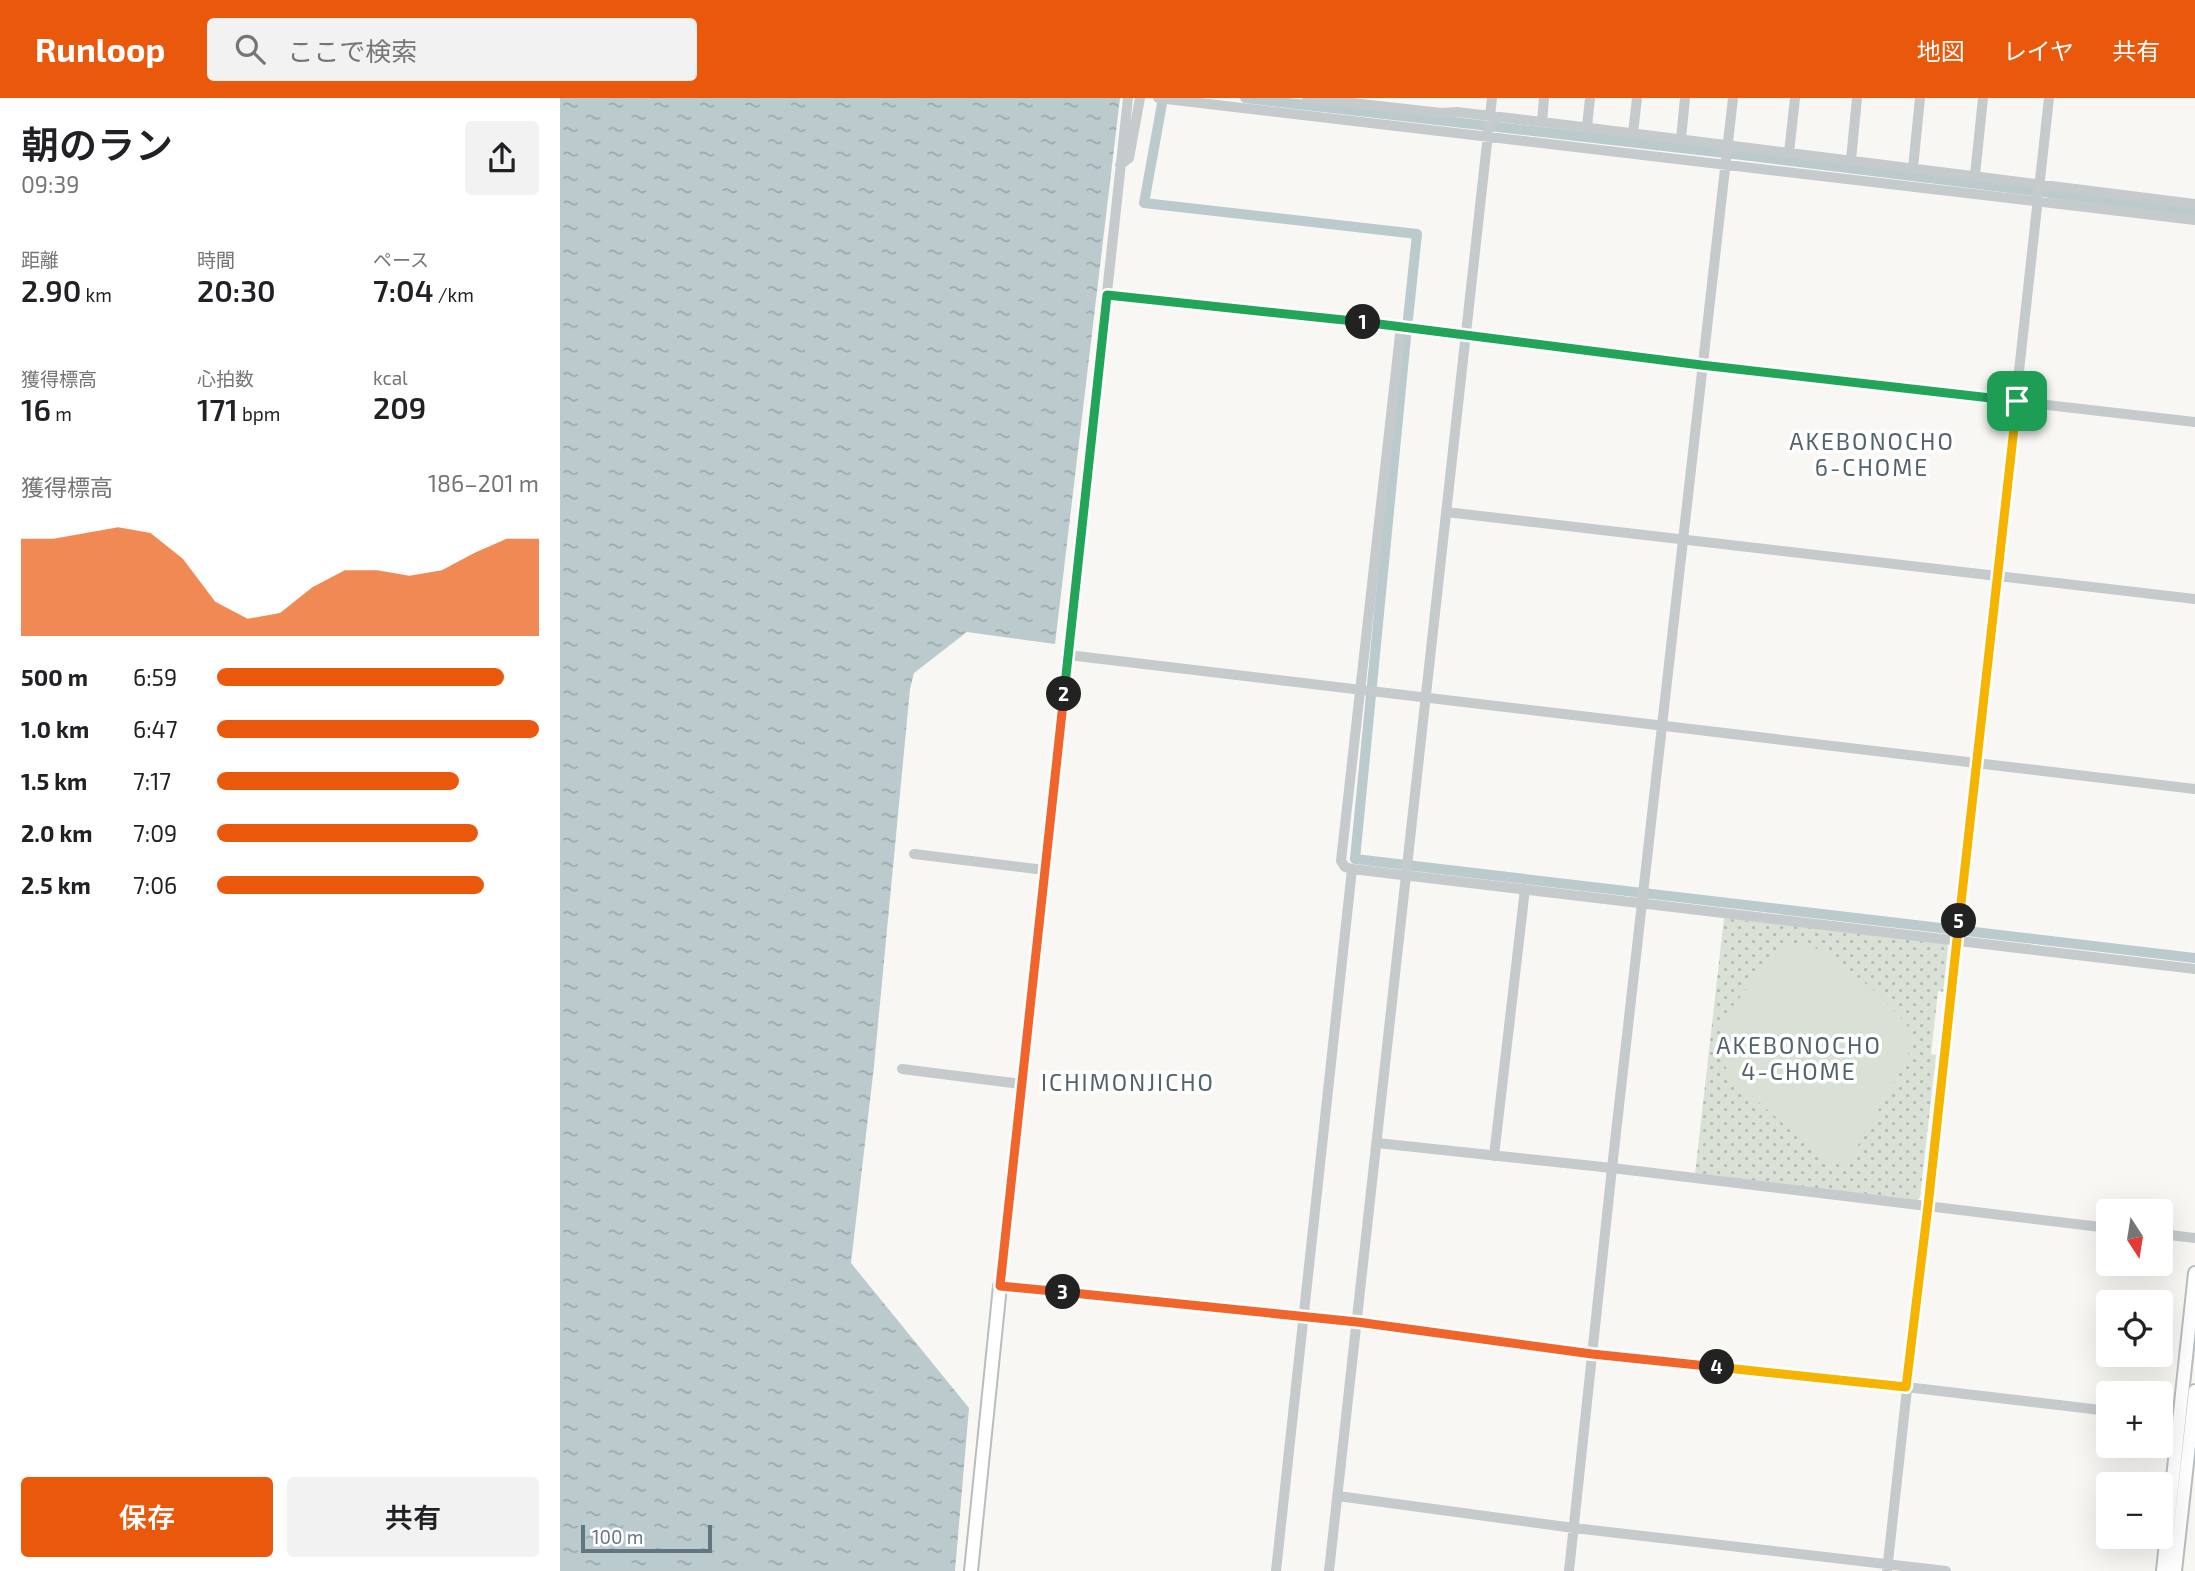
<!DOCTYPE html>
<html lang="ja">
<head>
<meta charset="utf-8">
<style>
  body { margin:0; font-family:"Exo 2","Noto Sans JP",sans-serif; background:#f2f2f2; color:#202124; height:100vh; display:flex; flex-direction:column; font-size:26px; white-space:nowrap }
  * { box-sizing:border-box; margin:0 }
  p { font-size:23px; color:#757577 }
  .icon { flex:none; width:38px; height:38px; fill:none; stroke:currentColor; stroke-width:2; stroke-linecap:round; stroke-linejoin:round }
  .map { position:relative; flex:1; overflow:hidden }
  .details { display:flex; flex-direction:column; background:#fff; width:560px }
  .details>* { flex:none }
  .needle { width:46px; rotate:168deg }
  .buttons { position:absolute; left:1536px; top:1101px; display:grid; gap:14px }
  .buttons a { display:grid; place-items:center; width:77px; height:77px; border-radius:7px; background:#fff; box-shadow:0 7px 28px #0002; font-size:35px }
  .scale { position:absolute; left:21px; bottom:18px; width:131px; box-sizing:border-box; padding-left:7px; border:4px solid #617681; border-top:0; font-size:19px; line-height:24px; white-space:nowrap; color:#617681; -webkit-text-stroke:5px #fff; paint-order:stroke }
  .pin { position:absolute; display:grid; place-items:center; width:60px; height:60px; color:#fff; margin:-30px; border-radius:14px; box-shadow:0 4px 10px #0006 }
  .km { position:absolute; width:35px; height:35px; margin:-18px; border-radius:50%; background:#222; color:#fff; font-size:19px; line-height:35px; text-align:center }
  .round { display:grid; place-items:center; flex:none; width:74px; height:74px; border-radius:7px; background:#f2f2f2 }
  .head { display:flex; align-items:center; justify-content:space-between; height:119px; padding:0 21px }
  h1 { font-size:38px; font-weight:600; line-height:52px }
  .stats { display:grid; grid-template-columns:repeat(3,1fr); gap:10px; height:119px; padding:7px 21px }
  .stats div { display:grid; align-content:center }
  .stats b { font-size:30px; font-weight:600 }
  .stats small { font-size:19px; font-weight:400 }
  .stats p { font-size:19px }
  .chart { height:196px; padding:14px 21px }
  .chart p { display:flex; justify-content:space-between }
  .chart svg { width:100%; height:126px; margin-top:7px; fill:#ea580c; opacity:.7 }
  .action { display:flex; gap:14px; margin-top:auto; padding:14px 21px }
  .action a { flex:1; height:80px; border-radius:7px; background:#ea580c; color:#fff; font-size:28px; font-weight:600; line-height:80px; text-align:center }
  .action a+a { background:#f2f2f2; color:#202124 }
  ul { padding:0 21px; list-style:none; font-size:23px }
  li { display:grid; grid-template-columns:112px 84px 1fr; align-items:center; height:52px }
  li i { height:18px; border-radius:9px; background:#ea580c }
  header { display:flex; align-items:center; gap:42px; box-sizing:border-box; height:98px; padding:0 35px; background:#ea580c; color:#fff }
  header strong { font-size:33px }
  nav { display:flex; gap:38px; margin-inline-start:auto; font-size:24px }
  .search { width:490px; height:63px; background:#f2f2f2; display:flex; align-items:center; gap:18px; box-sizing:border-box; padding:0 24px; border-radius:7px; color:#757577; font-size:26px }
  main { display:flex; flex:1; min-height:0 }
  .map>svg:first-child { display:block }
  .park { fill:url(#park-dots) }
  .pitch { fill:#d9e0d5 }
  .water { fill:url(#water-ripples) }
  .lines { fill:none; stroke-linecap:round; stroke-linejoin:round }
  .canal { stroke:#bbcacd; stroke-width:10 }
  .major-casing { stroke:#b8bdc0; stroke-width:16 }
  .minor { stroke:#c5cacc; stroke-width:10 }
  .major { stroke:#fff; stroke-width:12 }
  .split-1-casing { stroke:#fff; stroke-width:14 }
  .split-2-casing { stroke:#fff; stroke-width:14 }
  .split-3-casing { stroke:#fff; stroke-width:14 }
  .split-4-casing { stroke:#fff; stroke-width:14 }
  .split-5-casing { stroke:#fff; stroke-width:14 }
  .split-6-casing { stroke:#fff; stroke-width:14 }
  .split-1 { stroke:#22a559; stroke-width:9 }
  .split-2 { stroke:#22a559; stroke-width:9 }
  .split-3 { stroke:#f0652b; stroke-width:9 }
  .split-4 { stroke:#f0652b; stroke-width:9 }
  .split-5 { stroke:#f5b400; stroke-width:9 }
  .split-6 { stroke:#f5b400; stroke-width:9 }
  .labels { text-anchor:middle; stroke-width:7; stroke-linejoin:round; paint-order:stroke }
  .neighbourhood-label { font-size:23px; letter-spacing:2px; fill:#53636c; stroke:#fff }
</style>
</head>
<body>
<header>
<strong>Runloop</strong>
<div class="search"><svg class="icon" aria-label="search" viewBox="0 0 24 24"><circle cx="10" cy="10" r="6"/><path d="M15 15l6 6"/></svg>ここで検索</div>
<nav><a>地図</a><a>レイヤ</a><a>共有</a></nav>
</header>
<main>
<section class="details">
<div class="head"><div><h1>朝のラン</h1><p>09:39</p></div><a class="round"><svg class="icon" aria-label="share" viewBox="0 0 24 24"><path d="M12 15V3M7 8l5-5 5 5M5 13v7h14v-7"/></svg></a></div>
<div class="stats">
<div><p>距離</p><b>2.90<small> km</small></b></div>
<div><p>時間</p><b>20:30</b></div>
<div><p>ペース</p><b>7:04<small> /km</small></b></div>
</div>
<div class="stats">
<div><p>獲得標高</p><b>16<small> m</small></b></div>
<div><p>心拍数</p><b>171<small> bpm</small></b></div>
<div><p>kcal</p><b>209</b></div>
</div>
<div class="chart"><p><span>獲得標高</span>186–201 m</p>
<svg viewBox="0 0 160 44" preserveAspectRatio="none"><path d="M0 44V10L10 10L20 8L30 6L40 8L50 17L60 32L70 38L80 36L90 27L100 21L110 21L120 23L130 21L140 15L150 10L160 10V44z"/></svg>
</div>
<ul>
<li><b>500 m</b>6:59<i style="width:89%"></i></li>
<li><b>1.0 km</b>6:47<i style="width:100%"></i></li>
<li><b>1.5 km</b>7:17<i style="width:75%"></i></li>
<li><b>2.0 km</b>7:09<i style="width:81%"></i></li>
<li><b>2.5 km</b>7:06<i style="width:83%"></i></li>
</ul>
<div class="action"><a>保存</a><a>共有</a></div>
</section>
<div class="map">
<svg width="1635" height="1473" viewBox="0 0 1635 1473">
  <defs>
    <pattern id="park-dots" width="8" height="8" patternUnits="userSpaceOnUse" patternTransform="scale(1.75)"><rect width="8" height="8" fill="#d9e0d5"/><path d="M2 2h.1M6 6h.1" fill="none" stroke="#b3bab2" stroke-width="1.8" stroke-linecap="round"/></pattern>
    <pattern id="water-ripples" width="26" height="14" patternUnits="userSpaceOnUse" patternTransform="scale(1.75)"><rect width="26" height="14" fill="#bbcacd"/><path d="M2 4q2-2 4 0t4 0M15 11q2-2 4 0t4 0" fill="none" stroke="#9ba9ac"/></pattern>
  </defs>
  <rect width="100%" height="100%" fill="#f8f7f4"/>
  <path class="park" d="M 1164,820 L 1386,845 L 1388,849 L 1383,894 L 1378,893 L 1371,956 L 1376,957 L 1360,1099 L 1358,1102 L 1135,1076 Z"/>
  <path class="pitch" d="M 1245,847 L 1268,854 L 1318,896 L 1346,925 L 1350,933 L 1348,961 L 1294,1054 C 1284,1068 1272,1067 1259,1058 L 1173,981 L 1165,968 L 1160,947 L 1159,937 L 1167,915 L 1213,859 L 1228,848 Z"/>
  <path class="water" d="M 0,0 L 560,0 L 495,546 L 407,534 L 354,575 L 350,591 L 314,968 L 291,1165 L 409,1310 L 395,1473 L 0,1473 Z"/>
  <g class="lines">
    <path class="canal" d="M 603,0 L 584,105 L 857,136 L 848,221
      M 685,0 L 1191,58 L 1635,113
      M 846,239 L 795,761 L 1635,860"/>
    <g class="major-casing">
      <path id="major" d="M 411,1473 L 440,1188
        M 1603,1473 L 1635,1175
        M 1615,1473 L 1635,1293"/>
    </g>
    <path class="minor" d="M 568,0 L 440,1188 L 797,1224 L 1032,1256 L 1346,1289 L 1549,1313
      M 598,0 L 1635,122
      M 747,0 L 882,15 L 897,14 L 982,24 L 1635,106
      M 982,24 L 984,0
      M 1027,29 L 1030,0
      M 1073,35 L 1077,0
      M 1121,41 L 1125,0
      M 1229,55 L 1235,0
      M 1291,62 L 1297,0
      M 560,67 L 569,60 L 580,0
      M 1353,70 L 1360,0
      M 1415,77 L 1423,0
      M 547,197 L 841,228 L 1141,267 L 1635,324
      M 886,414 L 1635,501
      M 508,557 L 1635,691
      M 354,756 L 484,772
      M 792,771 L 785,769 L 781,763 L 841,228
      M 342,971 L 461,986
      M 817,1045 L 1052,1070 L 1549,1130
      M 934,1058 L 965,791
      M 1601,1136 L 1635,1140
      M 1601,1320 L 1624,1322
      M 778,1398 L 1014,1430 L 1386,1473
      M 716,1473 L 792,771 L 1635,871
      M 769,1473 L 932,0
      M 1009,1473 L 1052,1070 L 1173,0
      M 1327,1473 L 1489,0"/>
    <use href="#major" class="major"/>
  </g>
  <g class="lines">
    <g class="split-1-casing">
      <path id="split-1" d="M 803,224 L 1141,267 L 1457,303"/>
    </g>
    <g class="split-2-casing">
      <path id="split-2" d="M 504,596 L 547,197 L 803,224"/>
    </g>
    <g class="split-3-casing">
      <path id="split-3" d="M 503,1194 L 440,1188 L 504,596"/>
    </g>
    <g class="split-4-casing">
      <path id="split-4" d="M 503,1194 L 797,1224 L 1032,1256 L 1157,1269"/>
    </g>
    <g class="split-5-casing">
      <path id="split-5" d="M 1157,1269 L 1346,1289 L 1368,1108 L 1399,823"/>
    </g>
    <g class="split-6-casing">
      <path id="split-6" d="M 1399,823 L 1457,303"/>
    </g>
    <use href="#split-1" class="split-1"/>
    <use href="#split-2" class="split-2"/>
    <use href="#split-3" class="split-3"/>
    <use href="#split-4" class="split-4"/>
    <use href="#split-5" class="split-5"/>
    <use href="#split-6" class="split-6"/>
  </g>
  <g class="labels">
    <g class="neighbourhood-label">
      <text x="1312" y="352">AKEBONOCHO<tspan x="1312" dy="26">6-CHOME</tspan></text>
      <text x="1239" y="956">AKEBONOCHO<tspan x="1239" dy="26">4-CHOME</tspan></text>
      <text x="568" y="993">ICHIMONJICHO</text>
    </g>
  </g>
</svg>
<div class="buttons">
<a><svg class="needle" viewBox="-14 -14 28 28"><path d="M0-13l5 13h-10z" fill="#e53935"/><path d="M0 13l5-13h-10z" fill="#757577"/></svg></a>
<a><svg class="icon" aria-label="locate" viewBox="0 0 24 24"><circle cx="12" cy="12" r="6"/><path d="M12 2v4M12 18v4M2 12h4M18 12h4"/></svg></a>
<a>+</a>
<a>−</a>
</div>
<div class="scale">100 m</div>
<div class="pin" style="left:1457px;top:303px;background:#1e9e55"><svg class="icon" aria-label="arrive" viewBox="0 0 24 24"><path d="M6 21V4h12l-3 4 3 4H6"/></svg></div>
<b class="km" style="left:803px;top:224px">1</b>
<b class="km" style="left:504px;top:596px">2</b>
<b class="km" style="left:503px;top:1194px">3</b>
<b class="km" style="left:1157px;top:1269px">4</b>
<b class="km" style="left:1399px;top:823px">5</b>
</div>
</main>
</body>
</html>
